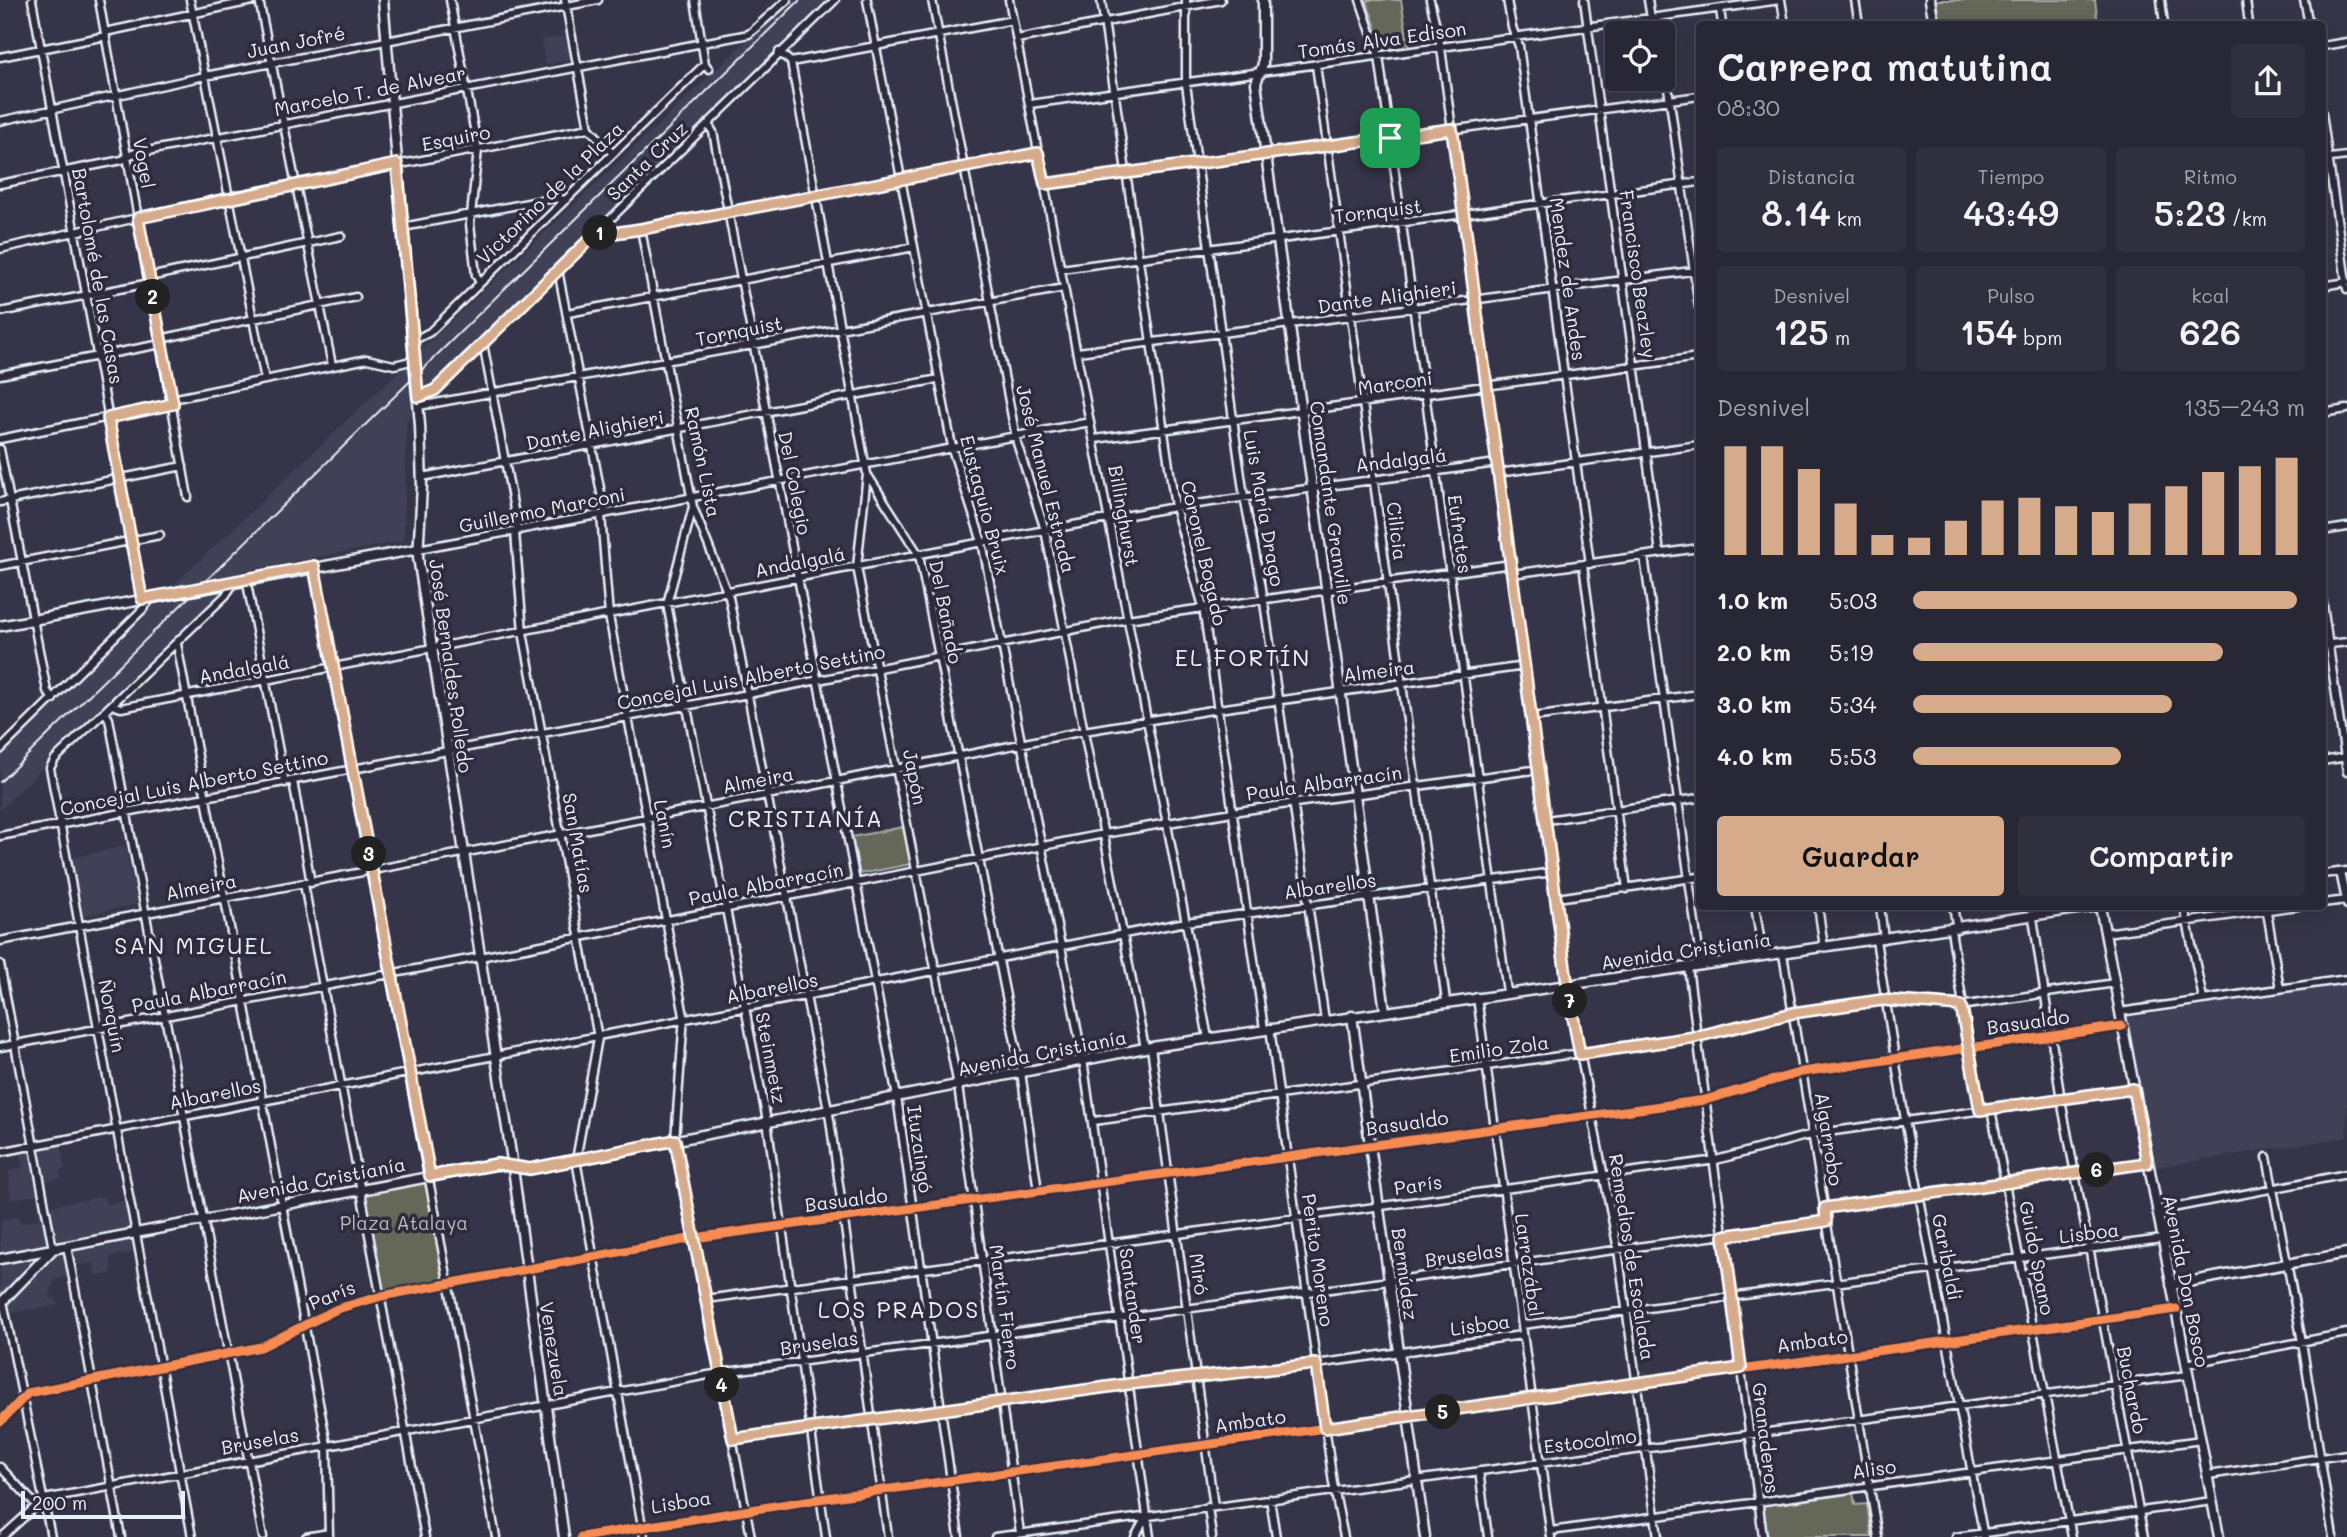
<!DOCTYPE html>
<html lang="es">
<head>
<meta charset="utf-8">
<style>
  body { margin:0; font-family:Mali,sans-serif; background:#302f3e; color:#f1f3f6; height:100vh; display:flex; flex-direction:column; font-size:26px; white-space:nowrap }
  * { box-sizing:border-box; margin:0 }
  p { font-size:23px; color:#a5a5ad }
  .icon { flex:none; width:38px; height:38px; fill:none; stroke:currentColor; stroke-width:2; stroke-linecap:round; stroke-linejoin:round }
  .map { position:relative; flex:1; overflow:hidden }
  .details { position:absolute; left:1696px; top:21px; width:630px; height:889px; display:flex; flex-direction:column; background:#282736; border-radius:7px; box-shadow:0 7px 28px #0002,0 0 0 2px #444451 }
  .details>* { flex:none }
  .tools { position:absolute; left:1605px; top:21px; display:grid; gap:14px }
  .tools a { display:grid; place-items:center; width:70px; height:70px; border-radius:7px; background:#282736; box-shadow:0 7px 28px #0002,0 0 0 2px #444451; font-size:35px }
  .scale { position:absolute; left:21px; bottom:18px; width:164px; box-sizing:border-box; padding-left:7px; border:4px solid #e8f1f8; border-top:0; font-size:19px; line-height:24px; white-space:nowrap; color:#e8f1f8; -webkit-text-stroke:5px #2f2a3d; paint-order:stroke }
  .pin { position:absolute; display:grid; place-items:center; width:60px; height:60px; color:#fff; margin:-30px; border-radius:14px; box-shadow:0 4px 10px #0006 }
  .km { position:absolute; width:35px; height:35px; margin:-18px; border-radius:50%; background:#222; color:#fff; font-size:19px; line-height:35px; text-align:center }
  .round { display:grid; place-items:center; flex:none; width:74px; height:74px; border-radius:7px; background:#302f3e }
  .summary { display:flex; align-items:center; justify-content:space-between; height:119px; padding:0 21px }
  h1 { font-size:38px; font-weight:600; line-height:52px }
  .figures { display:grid; grid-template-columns:repeat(3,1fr); gap:10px; height:119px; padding:7px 21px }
  .figures div { display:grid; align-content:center; border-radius:7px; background:#302f3e; text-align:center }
  .figures b { font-size:35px; font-weight:600 }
  .figures small { font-size:19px; font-weight:400 }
  .figures p { font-size:19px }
  .chart { height:196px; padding:14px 21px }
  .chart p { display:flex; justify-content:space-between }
  .chart svg { width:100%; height:126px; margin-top:7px; stroke:#d6ab8b; stroke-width:6 }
  .primary-button { display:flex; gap:14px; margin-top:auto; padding:14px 21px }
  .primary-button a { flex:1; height:80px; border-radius:7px; background:#d6ab8b; color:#111; font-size:28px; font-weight:600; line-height:80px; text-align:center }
  .primary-button a+a { background:#302f3e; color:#f1f3f6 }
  ul { padding:0 21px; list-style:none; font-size:23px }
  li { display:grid; grid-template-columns:112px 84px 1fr; align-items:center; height:52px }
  li i { height:18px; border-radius:9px; background:#d6ab8b }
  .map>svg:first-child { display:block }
  .built { fill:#3f3f56 }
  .green { fill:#656759; stroke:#a6aca8; stroke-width:2 }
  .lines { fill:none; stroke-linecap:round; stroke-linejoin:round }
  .street-casing { stroke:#e8f1f8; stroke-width:11 }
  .secondary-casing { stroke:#e8f1f8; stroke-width:13 }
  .street { stroke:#2f2a3d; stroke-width:6 }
  .secondary { stroke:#2f2a3d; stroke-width:8 }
  .rail { stroke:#e8f1f8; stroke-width:2 }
  .cycleway-casing { stroke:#2f2a3d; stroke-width:13 }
  .cycleway { stroke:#f68b52; stroke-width:9 }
  .route-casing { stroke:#fff; stroke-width:14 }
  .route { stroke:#d6ab8b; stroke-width:9 }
  .labels { text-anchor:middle; stroke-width:7; stroke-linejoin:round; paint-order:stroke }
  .street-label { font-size:19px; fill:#e8f1f8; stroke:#2f2a3d }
  .park-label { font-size:19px; fill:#b4bab8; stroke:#2f2a3d }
  .quarter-label { font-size:23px; letter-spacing:2px; fill:#e8f1f8; stroke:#2f2a3d }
</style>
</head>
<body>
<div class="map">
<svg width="2347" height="1537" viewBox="0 0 2347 1537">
  <rect width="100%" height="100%" fill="#363448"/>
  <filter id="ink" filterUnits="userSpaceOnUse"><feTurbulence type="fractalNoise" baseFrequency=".0143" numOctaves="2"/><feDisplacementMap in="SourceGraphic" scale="14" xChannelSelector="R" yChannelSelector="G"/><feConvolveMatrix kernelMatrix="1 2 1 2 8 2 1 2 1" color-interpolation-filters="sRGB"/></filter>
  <g filter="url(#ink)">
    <path class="built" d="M 789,0 L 832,0 L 407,419 L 404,541 L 243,571 L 0,810 L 0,755 L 159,599 Z
      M 565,36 L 570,59 L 545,65 L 541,40 Z
      M 125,846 L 138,904 L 83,916 L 71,858 Z
      M 2347,983 L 2347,1137 L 2151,1168 L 2128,1018 Z
      M 61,1144 L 65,1169 L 60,1171 L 61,1178 L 44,1182 L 40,1149 Z
      M 31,1150 L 40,1194 L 10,1200 L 9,1171 L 23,1167 L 21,1151 Z
      M 104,1196 L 106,1204 L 128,1200 L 130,1229 L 58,1242 L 50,1206 Z
      M 18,1216 L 20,1223 L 45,1218 L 49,1244 L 0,1255 L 1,1220 Z
      M 130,1238 L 134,1240 L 137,1252 L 110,1257 L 112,1273 L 96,1276 L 94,1263 L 75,1266 L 73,1254 L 76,1248 Z
      M 59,1252 L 66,1254 L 71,1276 L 55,1280 L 49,1298 L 57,1298 L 58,1305 L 11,1313 L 10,1301 Z
      M 29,1258 L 34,1263 L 31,1268 L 0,1298 L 0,1263 Z"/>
    <path class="green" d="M 1366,0 L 1401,0 L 1409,47 L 1384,50 Z
      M 1936,0 L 2095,0 L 2098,24 L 1940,24 Z
      M 903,827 L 911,864 L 860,874 L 852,837 Z
      M 430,1179 L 449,1280 L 384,1293 L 364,1191 Z
      M 1853,1491 L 1855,1505 L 1867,1504 L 1872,1537 L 1767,1537 L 1763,1504 Z"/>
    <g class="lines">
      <g class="street-casing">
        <path id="street" d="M 32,0 L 142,599
          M 99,0 L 188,497
          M 190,0 L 265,380
          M 259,0 L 332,365
          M 450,0 L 478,150 L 470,224 L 476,275 L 480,283
          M 565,0 L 589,128 L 613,154
          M 695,0 L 705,64 L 709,69
          M 867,0 L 953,452 L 982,542 L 1083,1059 L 1150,1537
          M 932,0 L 1017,443 L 1045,530 L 1145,1048
          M 1009,0 L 1208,1038
          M 1101,0 L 1175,507 L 1203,607 L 1264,1029
          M 1186,0 L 1186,84 L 1244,497 L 1261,582 L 1325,1020
          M 1360,0 L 1379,56 L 1507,992
          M 1430,0 L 1441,48 L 1568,990 L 1618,1250 L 1658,1537
          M 1507,0 L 1512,27 L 1519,46 L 1590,564
          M 1584,0 L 1660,553
          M 1648,0 L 1651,18
          M 1781,0 L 1785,24
          M 1855,0 L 1859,24
          M 2161,0 L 2164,24
          M 2246,0 L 2249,24
          M 2304,0 L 2309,24
          M 1720,9 L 1722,24
          M 1659,17 L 1661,33
          M 105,32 L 257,0
          M 1017,39 L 1221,0
          M 1662,45 L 1699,307
          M 2322,46 L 2347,42
          M 779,52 L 791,62 L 867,474 L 919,555 L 1021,1072 L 1038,1191
          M 0,57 L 106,36
          M 791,62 L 1013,20
          M 1316,65 L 1446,1001
          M 1030,104 L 1780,0
          M 2322,113 L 2347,289
          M 0,121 L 205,76 L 598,0
          M 708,124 L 713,132 L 897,1097 L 959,1537
          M 2322,159 L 2347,156
          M 0,184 L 122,160 L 132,154 L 749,34 L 787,0
          M 1045,185 L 1699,96
          M 403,227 L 554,198 L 566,200
          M 641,229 L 693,507 L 729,597 L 830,1120 L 888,1537
          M 597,231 L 612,234 L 1039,153
          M 0,249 L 229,197 L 589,128
          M 1061,269 L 1699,182
          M 558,270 L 605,514
          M 149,277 L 341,236
          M 2322,286 L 2347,282
          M 0,312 L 150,283
          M 568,313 L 914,247
          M 160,339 L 356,297
          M 414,340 L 430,332 L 705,64
          M 483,343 L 518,531
          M 1078,352 L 1699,270
          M 0,375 L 161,344
          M 418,397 L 435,390 L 835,0
          M 172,399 L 367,359 L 394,365 L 415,360
          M 419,406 L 1064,288
          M 2322,413 L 2347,409
          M 0,439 L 173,404
          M 1095,439 L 1699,357
          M 0,449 L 47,691 L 53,699
          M 1498,473 L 1699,445
          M 867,474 L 857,567 L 958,1086 L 1020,1533
          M 422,477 L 939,379
          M 0,502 L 183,466
          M 693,507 L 667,604 L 767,1121 L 826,1537
          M 601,515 L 609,616 L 684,1016 L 675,1140 L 751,1537
          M 2322,531 L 2347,527
          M 515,532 L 523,632 L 598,1038 L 576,1160 L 644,1537
          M 418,549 L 1090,422
          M 1644,556 L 1701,966
          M 1583,565 L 1627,889
          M 0,566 L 160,535
          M 314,566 L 496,1537
          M 1512,574 L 1699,548
          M 246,578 L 285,783
          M 2322,598 L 2347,772
          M 177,644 L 327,1445 L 329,1537
          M 2322,645 L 2347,642
          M 112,705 L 121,708 L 1045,530 L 1175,507 L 1497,463
          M 105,712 L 109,719 L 263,1537
          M 1533,717 L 1699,694
          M 0,750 L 143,609 L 153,596
          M 2322,761 L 2347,757
          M 293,781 L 311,883
          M 1547,820 L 1699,798
          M 0,836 L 748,694 L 1127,619 L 1511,564
          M 2340,872 L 2347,905
          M 2322,874 L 2347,871
          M 304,884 L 425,1537
          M 1557,898 L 1699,877
          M 2322,903 L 2347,900
          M 1755,906 L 1763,956
          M 1818,906 L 1824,947
          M 1880,906 L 1884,939
          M 1953,906 L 1957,929
          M 2184,906 L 2203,999
          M 2266,906 L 2280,989
          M 2033,918 L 2061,1100 L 2144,1537
          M 1951,930 L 1980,1110
          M 2105,933 L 2298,906
          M 1876,940 L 1905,1120 L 1984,1537
          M 0,941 L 767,795 L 1084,731 L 1218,709 L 1525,666
          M 1783,954 L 1878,1537
          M 0,964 L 53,1249
          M 1688,967 L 1763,1537
          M 1477,997 L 1551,1537
          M 2120,1012 L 2347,979
          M 1270,1028 L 1333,1483 L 1344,1537
          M 0,1047 L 480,957 L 1104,834 L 1232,812 L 1540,769
          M 1151,1047 L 1214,1507
          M 1991,1109 L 2072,1537
          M 1094,1121 L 1695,1037 L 1793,1013 L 1882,1000 L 1967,1005 L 2115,983
          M 0,1152 L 1186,922 L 1553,872
          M 2267,1157 L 2302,1342 L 2333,1537
          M 1824,1208 L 2147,1163
          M 2157,1211 L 2347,1174
          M 67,1246 L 121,1537
          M 706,1299 L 1716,1160 L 1813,1134 L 2133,1089
          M 3,1301 L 51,1537
          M 1522,1325 L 2162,1239
          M 2186,1364 L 2347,1333
          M 0,1422 L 28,1393 L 261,1347 L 337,1309 L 382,1296 L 694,1238 L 1705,1100 L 1802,1072 L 2122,1026
          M 733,1439 L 1130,1384 L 1316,1364 L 1522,1335
          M 0,1467 L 35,1504
          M 1479,1471 L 1488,1537
          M 2208,1475 L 2347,1454
          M 1270,1499 L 1276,1537
          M 1208,1507 L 1212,1537
          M 1551,1531 L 2201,1440
          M 2,1537 L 44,1499 L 719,1373 L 1826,1221
          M 192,1537 L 50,768 L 55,759 L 226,595 L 235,581
          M 306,1537 L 329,1533
          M 581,1537 L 819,1499 L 2176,1309
          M 995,1537 L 2188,1375
          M 1135,1537 L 1146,1517
          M 1956,1537 L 2212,1501"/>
      </g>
      <g class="secondary-casing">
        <path id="secondary" d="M 383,0 L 420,425 L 422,486 L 418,557 L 511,1154 L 564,1537
          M 1263,0 L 1263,64 L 1256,83 L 1385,1011
          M 1930,0 L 1934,24
          M 0,626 L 418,549
          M 2100,906 L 2219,1537
          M 1352,1016 L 1425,1537
          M 0,1259 L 497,1164 L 530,1169 L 1145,1048 L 2097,906
          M 2171,1285 L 2347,1253
          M 0,1304 L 53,1249"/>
      </g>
      <use href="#street" class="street"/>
      <use href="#secondary" class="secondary"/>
      <path class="rail" d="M 0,782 L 800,0"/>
      <g class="cycleway-casing">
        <path id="cycleway" d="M 0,1422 L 28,1393 L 261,1347 L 337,1309 L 382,1296 L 694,1238 L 1705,1100 L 1802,1072 L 2122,1026
          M 581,1537 L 819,1499 L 2176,1309"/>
      </g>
      <use href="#cycleway" class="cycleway"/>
    </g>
  </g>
  <g class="lines" filter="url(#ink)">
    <g class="route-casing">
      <path id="route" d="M 1452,129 L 1568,990 L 1580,1054 L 1695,1037 L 1793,1013 L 1882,1000 L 1961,1006 L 1980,1110 L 2133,1089 L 2147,1163 L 1825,1208 L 1826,1221 L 1724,1236 L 1741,1368 L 1325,1428 L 1316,1364 L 1129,1384 L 733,1439 L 675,1140 L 530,1169 L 497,1164 L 430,1176 L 314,566 L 142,599 L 108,418 L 173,404 L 138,218 L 397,164 L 418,397 L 435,390 L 597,232 L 607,234 L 641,229 L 1038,153 L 1045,184 Z"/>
    </g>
    <use href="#route" class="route"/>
  </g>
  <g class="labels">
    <g class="street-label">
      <text transform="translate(1382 40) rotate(-8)" y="7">Tomás Alva Edison</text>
      <text transform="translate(296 42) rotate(-11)" y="7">Juan Jofré</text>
      <text transform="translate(370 91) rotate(-11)" y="7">Marcelo T. de Alvear</text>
      <text transform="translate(456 138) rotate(-11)" y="7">Esquiro</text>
      <text transform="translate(647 161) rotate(-44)" y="7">Santa Cruz</text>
      <text transform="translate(144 163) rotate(80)" y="7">Vogel</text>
      <text transform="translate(550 193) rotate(-44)" y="7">Victorino de la Plaza</text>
      <text transform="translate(1378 211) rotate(-7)" y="7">Tornquist</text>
      <text transform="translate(1638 274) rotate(82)" y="7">Francisco Beazley</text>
      <text transform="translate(98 276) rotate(80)" y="7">Bartolomé de las Casas</text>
      <text transform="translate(1568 279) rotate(82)" y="7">Mendez de Andes</text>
      <text transform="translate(1387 297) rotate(-8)" y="7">Dante Alighieri</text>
      <text transform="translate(739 331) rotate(-11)" y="7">Tornquist</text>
      <text transform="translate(1395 383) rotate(-8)" y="7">Marconi</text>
      <text transform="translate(595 430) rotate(-11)" y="7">Dante Alighieri</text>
      <text transform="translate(1401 460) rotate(-7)" y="7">Andalgalá</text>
      <text transform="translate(703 462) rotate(78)" y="7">Ramón Lista</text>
      <text transform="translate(1046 479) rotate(76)" y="7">José Manuel Estrada</text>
      <text transform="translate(795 483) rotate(79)" y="7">Del Colegio</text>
      <text transform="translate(1331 503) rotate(82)" y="7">Comandante Granville</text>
      <text transform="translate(985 505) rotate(75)" y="7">Eustaquio Bruix</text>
      <text transform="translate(1264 508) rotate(80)" y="7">Luis María Drago</text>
      <text transform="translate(542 510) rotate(-11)" y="7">Guillermo Marconi</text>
      <text transform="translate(1124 516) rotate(80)" y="7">Billinghurst</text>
      <text transform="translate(1397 531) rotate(83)" y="7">Cilicia</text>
      <text transform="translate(1460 534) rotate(82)" y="7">Eufrates</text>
      <text transform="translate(1204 553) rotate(77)" y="7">Coronel Bogado</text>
      <text transform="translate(800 562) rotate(-11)" y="7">Andalgalá</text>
      <text transform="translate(946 612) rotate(79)" y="7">Del Bañado</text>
      <text transform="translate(451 666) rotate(82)" y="7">José Bernaldes Polledo</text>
      <text transform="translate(244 669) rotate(-10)" y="7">Andalgalá</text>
      <text transform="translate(1379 671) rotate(-7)" y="7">Almeira</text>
      <text transform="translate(751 677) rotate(-11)" y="7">Concejal Luis Alberto Settino</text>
      <text transform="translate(915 777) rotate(79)" y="7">Japón</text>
      <text transform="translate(758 780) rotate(-11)" y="7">Almeira</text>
      <text transform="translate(194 783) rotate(-11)" y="7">Concejal Luis Alberto Settino</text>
      <text transform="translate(1324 783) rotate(-8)" y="7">Paula Albarracín</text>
      <text transform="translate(665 824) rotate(79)" y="7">Lanín</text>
      <text transform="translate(578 843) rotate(80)" y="7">San Matías</text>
      <text transform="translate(766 884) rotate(-11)" y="7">Paula Albarracín</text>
      <text transform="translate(1330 886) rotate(-8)" y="7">Albarellos</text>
      <text transform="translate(201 887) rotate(-11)" y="7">Almeira</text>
      <text transform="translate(1686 951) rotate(-8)" y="7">Avenida Cristianía</text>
      <text transform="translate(772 988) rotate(-11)" y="7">Albarellos</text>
      <text transform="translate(209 991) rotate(-11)" y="7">Paula Albarracín</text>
      <text transform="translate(112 1016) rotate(79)" y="7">Ñorquín</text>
      <text transform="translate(2028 1022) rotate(-8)" y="7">Basualdo</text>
      <text transform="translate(1499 1049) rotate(-8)" y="7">Emilio Zola</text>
      <text transform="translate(1042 1053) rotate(-11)" y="7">Avenida Cristianía</text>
      <text transform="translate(771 1058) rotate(79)" y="7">Steinmetz</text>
      <text transform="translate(215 1094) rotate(-11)" y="7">Albarellos</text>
      <text transform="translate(1407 1123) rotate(-8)" y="7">Basualdo</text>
      <text transform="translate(1829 1139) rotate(81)" y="7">Algarrobo</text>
      <text transform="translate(920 1149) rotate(82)" y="7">Ituzaingó</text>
      <text transform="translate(321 1180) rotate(-11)" y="7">Avenida Cristianía</text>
      <text transform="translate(1418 1185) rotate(-8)" y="7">París</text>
      <text transform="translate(846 1200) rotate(-7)" y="7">Basualdo</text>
      <text transform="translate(2089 1233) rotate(-7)" y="7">Lisboa</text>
      <text transform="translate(1464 1255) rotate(-8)" y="7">Bruselas</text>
      <text transform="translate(1632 1257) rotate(81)" y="7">Remedios de Escalada</text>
      <text transform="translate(1947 1257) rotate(79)" y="7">Garibaldi</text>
      <text transform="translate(2037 1258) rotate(79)" y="7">Guido Spano</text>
      <text transform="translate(1318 1260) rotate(82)" y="7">Perito Moreno</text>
      <text transform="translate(1529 1265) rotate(82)" y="7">Larrazábal</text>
      <text transform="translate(1199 1274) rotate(82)" y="7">Miró</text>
      <text transform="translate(1405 1274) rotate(82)" y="7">Bermúdez</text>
      <text transform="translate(2186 1281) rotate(79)" y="7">Avenida Don Bosco</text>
      <text transform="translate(332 1295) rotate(-22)" y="7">París</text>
      <text transform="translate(1133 1296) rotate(82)" y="7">Santander</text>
      <text transform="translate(1005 1307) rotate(82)" y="7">Martín Fierro</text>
      <text transform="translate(1480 1325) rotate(-8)" y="7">Lisboa</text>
      <text transform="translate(1812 1341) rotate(-8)" y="7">Ambato</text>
      <text transform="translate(819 1343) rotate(-8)" y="7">Bruselas</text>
      <text transform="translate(554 1349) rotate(81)" y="7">Venezuela</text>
      <text transform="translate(2132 1390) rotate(79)" y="7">Buchardo</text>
      <text transform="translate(1250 1421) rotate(-8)" y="7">Ambato</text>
      <text transform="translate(1766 1438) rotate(83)" y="7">Granaderos</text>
      <text transform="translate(260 1441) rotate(-10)" y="7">Bruselas</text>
      <text transform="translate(1590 1441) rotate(-7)" y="7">Estocolmo</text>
      <text transform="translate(1874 1469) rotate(-8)" y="7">Aliso</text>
      <text transform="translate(681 1502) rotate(-9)" y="7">Lisboa</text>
    </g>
    <g class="park-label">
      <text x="404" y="1230">Plaza Atalaya</text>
    </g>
    <g class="quarter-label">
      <text x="1243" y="666">EL FORTÍN</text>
      <text x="806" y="827">CRISTIANÍA</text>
      <text x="194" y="954">SAN MIGUEL</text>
      <text x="899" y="1318">LOS PRADOS</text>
    </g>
  </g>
</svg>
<div class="tools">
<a><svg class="icon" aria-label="locate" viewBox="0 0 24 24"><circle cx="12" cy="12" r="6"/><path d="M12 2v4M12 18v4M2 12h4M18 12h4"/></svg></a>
</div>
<div class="scale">200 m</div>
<div class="pin" style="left:1390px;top:138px;background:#1e9e55"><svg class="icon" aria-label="arrive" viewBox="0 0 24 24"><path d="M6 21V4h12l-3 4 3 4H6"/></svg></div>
<b class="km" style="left:600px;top:233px">1</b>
<b class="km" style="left:153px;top:297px">2</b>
<b class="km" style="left:369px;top:854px">3</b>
<b class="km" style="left:722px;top:1385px">4</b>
<b class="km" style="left:1443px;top:1412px">5</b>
<b class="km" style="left:2097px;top:1170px">6</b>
<b class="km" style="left:1570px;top:1001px">7</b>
<section class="details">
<div class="summary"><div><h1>Carrera matutina</h1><p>08:30</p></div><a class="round"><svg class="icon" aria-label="share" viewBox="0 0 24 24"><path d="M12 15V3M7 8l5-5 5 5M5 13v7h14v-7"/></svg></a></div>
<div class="figures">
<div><p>Distancia</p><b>8.14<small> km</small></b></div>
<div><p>Tiempo</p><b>43:49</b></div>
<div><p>Ritmo</p><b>5:23<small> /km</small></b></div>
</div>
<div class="figures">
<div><p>Desnivel</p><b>125<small> m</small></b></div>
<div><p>Pulso</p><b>154<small> bpm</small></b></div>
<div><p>kcal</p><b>626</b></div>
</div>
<div class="chart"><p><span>Desnivel</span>135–243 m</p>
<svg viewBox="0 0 160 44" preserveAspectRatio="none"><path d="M5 44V6M15 44V6M25 44V14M35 44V26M45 44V37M55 44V38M65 44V32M75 44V25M85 44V24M95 44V27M105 44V29M115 44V26M125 44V20M135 44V15M145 44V13M155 44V10"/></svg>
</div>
<ul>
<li><b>1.0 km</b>5:03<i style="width:98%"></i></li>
<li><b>2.0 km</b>5:19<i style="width:79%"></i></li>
<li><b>3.0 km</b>5:34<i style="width:66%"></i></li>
<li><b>4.0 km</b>5:53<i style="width:53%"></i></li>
</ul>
<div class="primary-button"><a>Guardar</a><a>Compartir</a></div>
</section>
</div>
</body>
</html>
